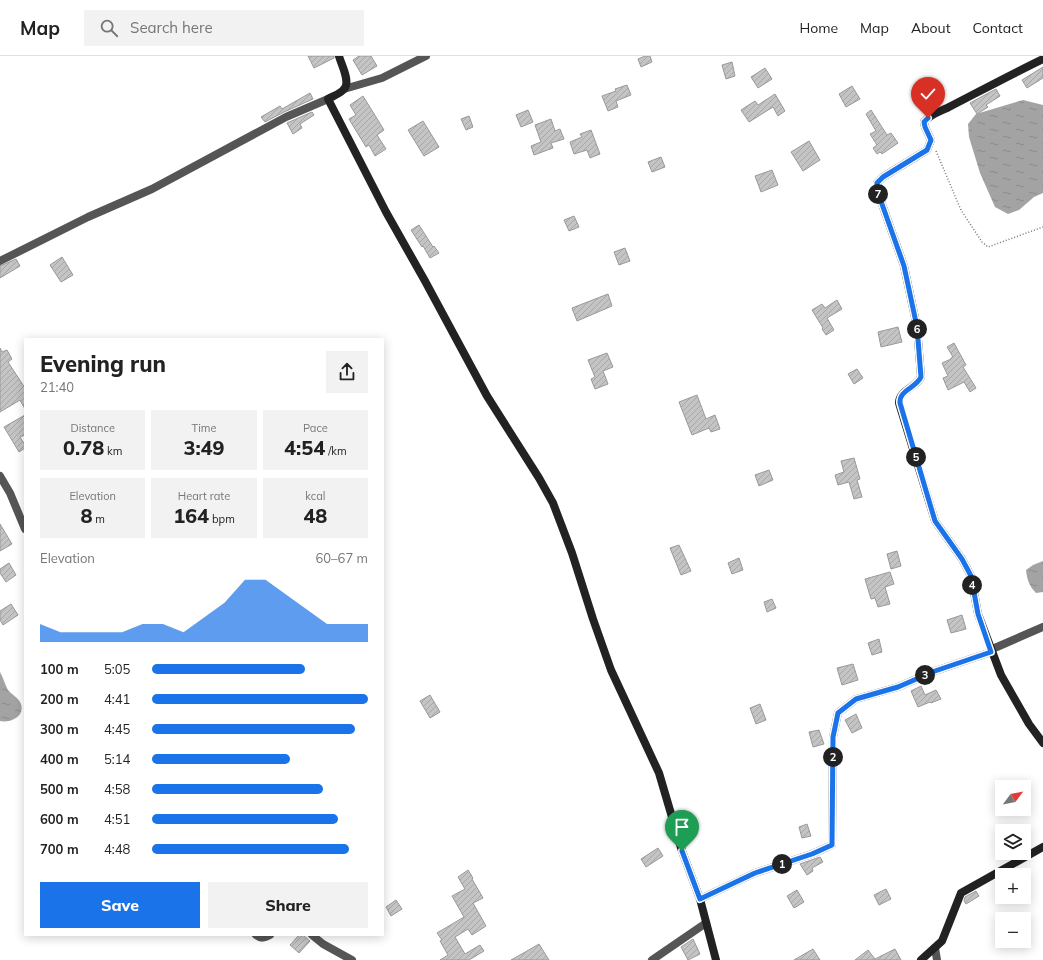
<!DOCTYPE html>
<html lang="en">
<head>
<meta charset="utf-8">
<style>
  body { margin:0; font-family:Mulish,sans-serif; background:#f2f2f2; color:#222; height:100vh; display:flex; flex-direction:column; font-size:15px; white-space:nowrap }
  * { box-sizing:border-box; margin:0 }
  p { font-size:13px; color:#767676 }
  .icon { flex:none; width:22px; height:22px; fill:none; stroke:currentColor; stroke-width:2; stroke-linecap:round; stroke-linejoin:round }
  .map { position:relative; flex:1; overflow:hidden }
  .drawer { position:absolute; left:24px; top:282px; width:360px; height:598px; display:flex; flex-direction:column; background:#fff; border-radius:0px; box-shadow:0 2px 10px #0003 }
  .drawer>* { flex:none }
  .needle { width:26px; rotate:58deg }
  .buttons { position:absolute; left:995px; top:724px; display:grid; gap:8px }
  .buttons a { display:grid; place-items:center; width:36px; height:36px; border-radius:0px; background:#fff; box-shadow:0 2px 10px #0003; font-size:20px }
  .pin { position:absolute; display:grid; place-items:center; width:34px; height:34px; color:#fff; margin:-41px -17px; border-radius:50% 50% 50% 0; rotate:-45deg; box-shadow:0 0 4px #0007 }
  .pin .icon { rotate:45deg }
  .km { position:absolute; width:20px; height:20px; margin:-10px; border-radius:50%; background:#222; color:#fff; font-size:11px; line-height:20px; text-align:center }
  .round { display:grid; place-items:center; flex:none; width:42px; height:42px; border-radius:0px; background:#f2f2f2 }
  .headline { display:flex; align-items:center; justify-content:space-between; height:68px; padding:0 16px }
  h1 { font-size:22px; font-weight:800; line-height:30px }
  .metrics { display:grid; grid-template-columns:repeat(3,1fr); gap:6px; height:68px; padding:4px 16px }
  .metrics div { display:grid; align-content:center; border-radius:0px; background:#f2f2f2; text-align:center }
  .metrics b { font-size:20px; font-weight:800 }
  .metrics small { font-size:11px; font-weight:400 }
  .metrics p { font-size:11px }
  .chart { height:112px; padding:8px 16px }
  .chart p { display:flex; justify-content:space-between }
  .chart svg { width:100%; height:72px; margin-top:4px; fill:#1a73e8; opacity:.7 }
  .button { display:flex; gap:8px; margin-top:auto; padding:8px 16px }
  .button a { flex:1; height:46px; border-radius:0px; background:#1a73e8; color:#fff; font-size:16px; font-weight:800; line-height:46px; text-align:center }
  .button a+a { background:#f2f2f2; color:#222 }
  ul { padding:0 16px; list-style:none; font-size:13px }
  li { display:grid; grid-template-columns:64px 48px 1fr; align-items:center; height:30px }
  li i { height:10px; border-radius:5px; background:#1a73e8 }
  header { display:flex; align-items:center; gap:24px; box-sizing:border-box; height:56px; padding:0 20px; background:#fff; border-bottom:1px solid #e0e0e0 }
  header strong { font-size:19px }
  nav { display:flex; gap:22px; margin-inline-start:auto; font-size:14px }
  .search { width:280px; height:36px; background:#f2f2f2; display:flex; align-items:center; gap:10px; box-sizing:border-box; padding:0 14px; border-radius:0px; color:#767676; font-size:15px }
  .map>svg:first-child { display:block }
  .water { fill:url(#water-ripples) }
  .building { fill:url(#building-hatch); stroke:#999 }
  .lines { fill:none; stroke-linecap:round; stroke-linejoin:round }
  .path { stroke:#777; stroke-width:1.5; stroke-dasharray:1 2; stroke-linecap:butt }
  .street { stroke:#555; stroke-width:8 }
  .secondary { stroke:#222; stroke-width:8 }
  .route-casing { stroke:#fff; stroke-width:8 }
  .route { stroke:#1a73e8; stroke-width:5 }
</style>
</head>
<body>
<header>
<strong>Map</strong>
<div class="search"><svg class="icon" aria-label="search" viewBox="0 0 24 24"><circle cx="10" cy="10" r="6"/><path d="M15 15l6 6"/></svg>Search here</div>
<nav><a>Home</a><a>Map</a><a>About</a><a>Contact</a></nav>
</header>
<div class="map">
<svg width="1043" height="904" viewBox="0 0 1043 904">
  <defs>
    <pattern id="water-ripples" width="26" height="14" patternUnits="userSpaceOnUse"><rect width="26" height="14" fill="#a3a3a3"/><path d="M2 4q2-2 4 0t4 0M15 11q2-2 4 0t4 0" fill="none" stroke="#8b8b8b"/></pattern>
    <pattern id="building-hatch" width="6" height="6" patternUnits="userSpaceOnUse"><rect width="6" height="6" fill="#c4c4c4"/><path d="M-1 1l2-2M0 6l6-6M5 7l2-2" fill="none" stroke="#a7a7a7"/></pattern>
  </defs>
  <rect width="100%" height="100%" fill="#fff"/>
  <path class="water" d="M 1023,44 L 1043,49 L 1043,137 L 1034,141 L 1019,154 L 1008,158 L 995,151 L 980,117 L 969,81 L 968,68 L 976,58 Z
    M 1043,505 L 1043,536 L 1036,537 C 1029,530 1027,523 1026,514 L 1033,509 Z
    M 0,616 C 3,621 5,629 8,634 C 12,639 19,642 21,648 C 25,661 10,667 0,665 Z"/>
  <path class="building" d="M 308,0 L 334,0 L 334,2 L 314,12 Z
    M 359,0 L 371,0 L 377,10 L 362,19 L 353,4 Z
    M 645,0 L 650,0 L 652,6 L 641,11 L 638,3 Z
    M 732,6 L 735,20 L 726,23 L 722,9 Z
    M 1043,11 L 1043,22 L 1027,32 L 1022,24 Z
    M 765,12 L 772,23 L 758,32 L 751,21 Z
    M 627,29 L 631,39 L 616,45 L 618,51 L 608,55 L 602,40 L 616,35 L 615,33 Z
    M 852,30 L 860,43 L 846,51 L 839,38 Z
    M 996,33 L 1000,40 L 986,49 L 988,51 L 977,58 L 970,47 Z
    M 310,37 L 313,43 L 284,56 L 265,66 L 261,61 L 280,50 L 282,53 Z
    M 775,38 L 785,55 L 778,60 L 773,51 L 749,66 L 741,54 L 755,45 L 758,49 Z
    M 363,40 L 384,74 L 377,79 L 386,93 L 375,100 L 369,89 L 366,91 L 349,63 L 356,59 L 350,49 Z
    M 528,54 L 533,66 L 521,71 L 516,59 Z
    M 871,54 L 887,79 L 891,77 L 898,87 L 882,98 L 880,96 L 877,98 L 873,92 L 877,89 L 870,78 L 876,75 L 866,58 Z
    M 312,56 L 314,59 L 300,68 L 302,72 L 293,78 L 287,67 Z
    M 469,60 L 473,71 L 466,74 L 461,63 Z
    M 551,63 L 555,75 L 560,73 L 564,83 L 551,87 L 553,92 L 534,99 L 531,90 L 541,86 L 535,69 Z
    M 423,65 L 439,91 L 424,100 L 408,74 Z
    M 591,74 L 600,98 L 590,102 L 587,94 L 574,98 L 570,86 L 582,81 L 580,78 Z
    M 809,85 L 820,104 L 803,115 L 791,96 Z
    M 661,101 L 665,111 L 652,116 L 648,106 Z
    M 772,114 L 778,129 L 761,136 L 755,120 Z
    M 574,160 L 579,171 L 569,175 L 564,164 Z
    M 419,169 L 433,191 L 434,190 L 439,197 L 430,202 L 423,190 L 422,191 L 411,174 Z
    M 625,192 L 630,205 L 619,209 L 614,196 Z
    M 62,201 L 73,219 L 61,226 L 50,209 Z
    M 16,203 L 20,210 L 0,222 L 0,210 Z
    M 608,238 L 612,250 L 577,265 L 572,252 Z
    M 837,244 L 842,253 L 827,262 L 834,274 L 826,279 L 822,273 L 823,272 L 812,254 L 822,248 L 825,252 Z
    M 898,271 L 902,286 L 881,291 L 878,276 Z
    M 954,287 L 966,309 L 963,311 L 976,332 L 970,336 L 964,326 L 948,334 L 943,322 L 948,320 L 942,307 L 951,303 L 951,302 L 953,301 L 947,291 Z
    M 0,292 L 2,296 L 7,294 L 12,303 L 8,306 L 25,332 L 25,353 L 20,344 L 0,356 Z
    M 607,297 L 613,311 L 603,315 L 608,328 L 595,333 L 591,323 L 595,321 L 588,304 Z
    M 857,313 L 863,322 L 854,328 L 848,318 Z
    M 697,339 L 706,363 L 715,359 L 720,373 L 711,376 L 709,372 L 692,379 L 679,346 Z
    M 25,359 L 25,379 L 20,381 L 25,389 L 25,392 L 19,396 L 4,371 Z
    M 854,402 L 860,423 L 857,424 L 862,441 L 854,443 L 849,426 L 838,429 L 835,419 L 844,416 L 841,405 Z
    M 769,414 L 773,424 L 759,430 L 755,419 Z
    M 0,468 L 12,488 L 0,495 Z
    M 679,489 L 691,515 L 681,519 L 670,492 Z
    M 897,495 L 901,510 L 891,513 L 887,498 Z
    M 739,502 L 743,514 L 732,518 L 728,507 Z
    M 9,507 L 16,519 L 6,526 L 0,517 L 0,513 Z
    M 890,516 L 894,528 L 885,531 L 890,548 L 878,551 L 875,542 L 871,543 L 865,523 Z
    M 772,543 L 776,552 L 767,556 L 764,546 Z
    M 11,548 L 18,559 L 3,569 L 0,564 L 0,555 Z
    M 962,559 L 966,573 L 951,577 L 947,564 Z
    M 879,583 L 882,596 L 872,599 L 868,587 Z
    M 853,608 L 858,624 L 842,629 L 837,612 Z
    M 921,630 L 925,639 L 936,634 L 941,643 L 931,647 L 930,646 L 918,651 L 911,635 Z
    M 430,639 L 440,656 L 430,662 L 420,645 Z
    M 760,648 L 766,664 L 756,668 L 750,652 Z
    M 856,658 L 862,672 L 852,677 L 845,664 Z
    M 819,674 L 824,688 L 813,691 L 809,676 Z
    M 807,768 L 811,780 L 802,782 L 799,771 Z
    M 658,792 L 663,800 L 646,811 L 641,803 Z
    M 820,801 L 823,806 L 812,812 L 813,815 L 807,819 L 800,808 Z
    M 468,814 L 473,822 L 472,823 L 483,842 L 473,847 L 486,870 L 472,879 L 468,873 L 455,881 L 465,898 L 480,889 L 484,895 L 469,904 L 440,904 L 448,899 L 440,885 L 442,884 L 437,877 L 464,861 L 452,840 L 465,833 L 458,821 Z
    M 886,833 L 891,843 L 879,849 L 874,839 Z
    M 797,834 L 804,846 L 794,852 L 787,840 Z
    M 976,835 L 979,840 L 966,848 L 964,845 L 965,841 Z
    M 396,844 L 402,853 L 391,860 L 386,851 Z
    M 299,879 L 303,879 L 310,885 L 299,897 L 290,889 Z
    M 693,883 L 700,898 L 688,904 L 681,891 Z
    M 539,888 L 549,904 L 511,904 L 527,895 Z
    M 813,893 L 820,904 L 794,904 Z
    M 895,893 L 901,904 L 855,904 L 868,894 L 875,903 Z"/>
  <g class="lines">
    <path class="path" d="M 936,95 L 961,154 L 982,186 L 988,191 L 1043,171"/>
    <path class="street" d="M 344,33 L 382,22 L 426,0
      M 0,205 L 88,161 L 152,133 L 286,61 L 328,43
      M 0,420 L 10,437 L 25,473
      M 990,594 L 1043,571
      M 700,843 L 755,817 L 812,798 L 832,789 L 833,681 L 838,657 L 856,643 L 898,631 L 935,615 L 991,596
      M 256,879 C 261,883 264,882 270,879
      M 312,879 L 323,888 L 352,904
      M 935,892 L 937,904
      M 652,904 L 706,867"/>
    <path class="secondary" d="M 339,0 C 341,8 350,24 345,32 C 342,37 333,40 328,43 L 386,156 L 425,225 L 487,340 L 539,422 L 553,447 L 572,497 L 593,563 L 611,614 L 659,717 L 682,795 L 700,843 L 716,904
      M 1043,3 C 1012,18 982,34 951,50 C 942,55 930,58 924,66 L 925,71 L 931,84 L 927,94 L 883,121 L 877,127 L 877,134 L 904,210 L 917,271 L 921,321 C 916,332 899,334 899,347 L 935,465 L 962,503 L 971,520 L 978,558 L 1001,619 L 1029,668 L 1043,687
      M 921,904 L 942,885 L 961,837 L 1043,791"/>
  </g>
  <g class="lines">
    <g class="route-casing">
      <path id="route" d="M 682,795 L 700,843 L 755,817 L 812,798 L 832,789 L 833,681 L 838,657 L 856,643 L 898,631 L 935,615 L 991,596 L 978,558 L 971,520 L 962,503 L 935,465 L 900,347 C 899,334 916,332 921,321 L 917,271 L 904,210 L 877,134 L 877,127 L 883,121 L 927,94 L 931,84 L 925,71 L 924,66 L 928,62"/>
    </g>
    <use href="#route" class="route"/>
  </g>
</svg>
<div class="buttons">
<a><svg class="needle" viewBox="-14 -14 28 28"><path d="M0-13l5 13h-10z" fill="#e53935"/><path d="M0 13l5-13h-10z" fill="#767676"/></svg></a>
<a><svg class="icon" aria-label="layers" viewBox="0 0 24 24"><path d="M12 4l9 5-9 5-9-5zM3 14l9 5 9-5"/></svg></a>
<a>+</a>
<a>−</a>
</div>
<div class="pin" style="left:682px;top:795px;background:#1e9e55"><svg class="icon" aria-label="arrive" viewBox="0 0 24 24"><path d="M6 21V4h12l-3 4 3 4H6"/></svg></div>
<div class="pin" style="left:928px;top:62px;background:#d93025"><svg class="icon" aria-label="check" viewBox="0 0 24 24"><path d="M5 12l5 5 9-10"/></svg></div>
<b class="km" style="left:782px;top:808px">1</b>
<b class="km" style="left:833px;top:701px">2</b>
<b class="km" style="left:925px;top:619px">3</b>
<b class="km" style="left:972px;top:529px">4</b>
<b class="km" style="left:916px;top:401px">5</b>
<b class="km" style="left:917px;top:273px">6</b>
<b class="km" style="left:878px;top:138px">7</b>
<section class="drawer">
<div class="headline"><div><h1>Evening run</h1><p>21:40</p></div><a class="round"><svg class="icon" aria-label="share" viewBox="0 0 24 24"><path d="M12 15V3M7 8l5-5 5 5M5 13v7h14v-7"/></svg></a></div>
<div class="metrics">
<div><p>Distance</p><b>0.78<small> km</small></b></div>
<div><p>Time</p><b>3:49</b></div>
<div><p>Pace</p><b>4:54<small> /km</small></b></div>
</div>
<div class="metrics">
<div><p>Elevation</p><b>8<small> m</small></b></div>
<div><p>Heart rate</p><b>164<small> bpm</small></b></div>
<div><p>kcal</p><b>48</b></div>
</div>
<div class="chart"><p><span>Elevation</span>60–67 m</p>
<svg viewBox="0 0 160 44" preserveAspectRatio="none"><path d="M0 44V33L10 38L20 38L30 38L40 38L50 33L60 33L70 38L80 29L90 20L100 6L110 6L120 15L130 24L140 33L150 33L160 33V44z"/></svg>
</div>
<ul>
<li><b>100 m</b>5:05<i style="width:71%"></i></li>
<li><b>200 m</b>4:41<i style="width:100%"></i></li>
<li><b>300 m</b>4:45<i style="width:94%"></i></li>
<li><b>400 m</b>5:14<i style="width:64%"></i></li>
<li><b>500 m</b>4:58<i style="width:79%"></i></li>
<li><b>600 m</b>4:51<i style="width:86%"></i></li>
<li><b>700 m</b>4:48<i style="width:91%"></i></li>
</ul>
<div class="button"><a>Save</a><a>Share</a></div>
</section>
</div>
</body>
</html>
